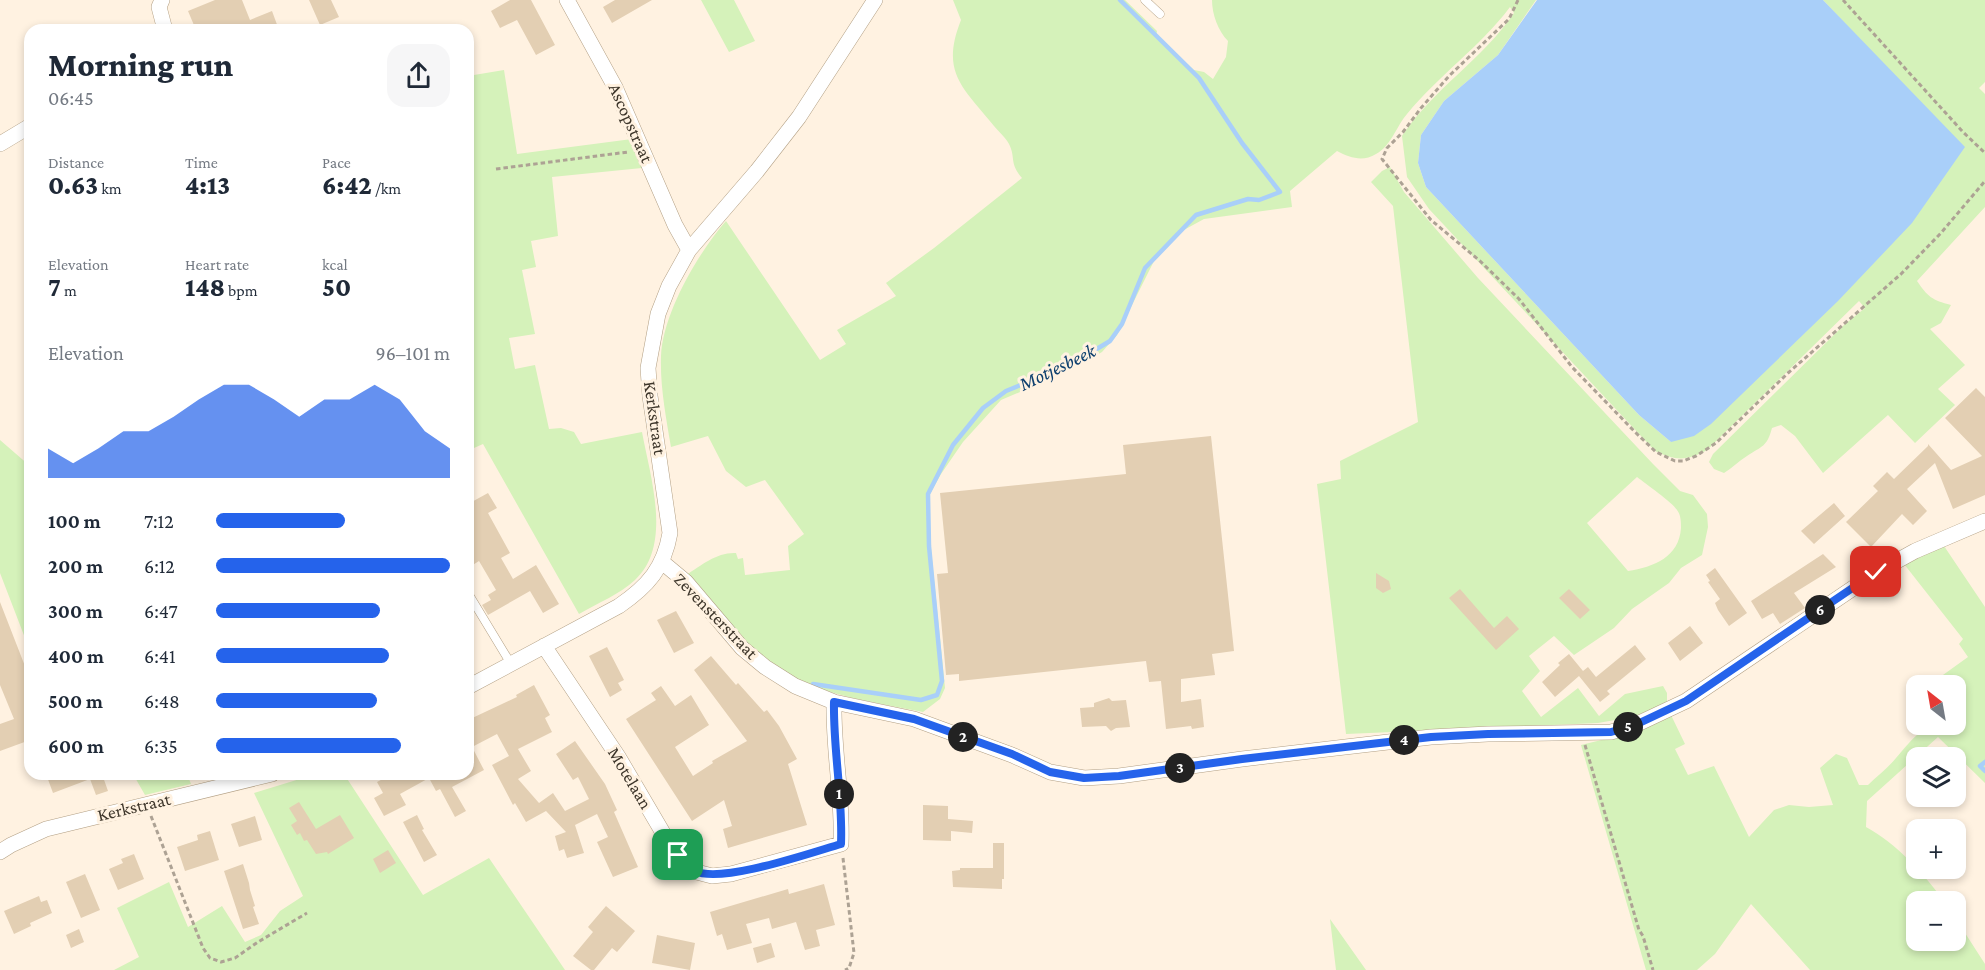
<!DOCTYPE html>
<html lang="en">
<head>
<meta charset="utf-8">
<style>
  body { margin:0; font-family:"Crimson Pro",serif; background:#f6f6f7; color:#1f2937; height:100vh; display:flex; flex-direction:column; font-size:22px; white-space:nowrap }
  * { box-sizing:border-box; margin:0 }
  p { font-size:20px; color:#747a83 }
  .icon { flex:none; width:33px; height:33px; fill:none; stroke:currentColor; stroke-width:2; stroke-linecap:round; stroke-linejoin:round }
  .map { position:relative; flex:1; overflow:hidden }
  .details { position:absolute; left:24px; top:24px; width:450px; height:756px; display:flex; flex-direction:column; background:#fff; border-radius:18px; box-shadow:0 3px 9px #0003 }
  .details>* { flex:none }
  .needle { width:39px; rotate:329deg }
  .buttons { position:absolute; left:1906px; top:675px; display:grid; gap:12px }
  .buttons a { display:grid; place-items:center; width:60px; height:60px; border-radius:12px; background:#fff; box-shadow:0 3px 9px #0003; font-size:30px }
  .pin { position:absolute; display:grid; place-items:center; width:51px; height:51px; color:#fff; margin:-26px; border-radius:12px; box-shadow:0 3px 9px #0006 }
  .km { position:absolute; width:30px; height:30px; margin:-15px; border-radius:50%; background:#222; color:#fff; font-size:16px; line-height:30px; text-align:center }
  .round { display:grid; place-items:center; flex:none; width:63px; height:63px; border-radius:18px; background:#f6f6f7 }
  .head { display:flex; align-items:center; justify-content:space-between; height:102px; padding:0 24px }
  h1 { font-size:33px; font-weight:800; line-height:45px }
  .metrics { display:grid; grid-template-columns:repeat(3,1fr); gap:9px; height:102px; padding:6px 24px }
  .metrics div { display:grid; align-content:center }
  .metrics b { font-size:26px; font-weight:800 }
  .metrics small { font-size:16px; font-weight:400 }
  .metrics p { font-size:16px }
  .chart { height:168px; padding:12px 24px }
  .chart p { display:flex; justify-content:space-between }
  .chart svg { width:100%; height:108px; margin-top:6px; fill:#2563eb; opacity:.7 }
  ul { padding:0 24px; list-style:none; font-size:20px }
  li { display:grid; grid-template-columns:96px 72px 1fr; align-items:center; height:45px }
  li i { height:15px; border-radius:8px; background:#2563eb }
  .map>svg:first-child { display:block }
  .green { fill:#d5f2ba; fill-rule:evenodd }
  .water { fill:#a9cff9 }
  .lines { fill:none; stroke-linecap:round; stroke-linejoin:round }
  .stream { stroke:#a9cff9; stroke-width:4.5 }
  .building { fill:#e3cfb3 }
  .lane-casing { stroke:#b3a085; stroke-width:9 }
  .street-casing { stroke:#b3a085; stroke-width:16 }
  .path { stroke:#ada294; stroke-width:3; stroke-dasharray:4.5 3; stroke-linecap:butt }
  .lane { stroke:#fff; stroke-width:8 }
  .street { stroke:#fff; stroke-width:15 }
  .route-casing { stroke:#fff; stroke-width:12 }
  .route { stroke:#2563eb; stroke-width:8 }
  .labels { text-anchor:middle; stroke-width:6; stroke-linejoin:round; paint-order:stroke }
  .street-label { font-size:18px; fill:#3e362b; stroke:#fff2e1 }
  .water-label { font-size:20px; font-style:italic; fill:#0d3f6e; stroke:#fff2e1 }
</style>
</head>
<body>
<div class="map">
<svg width="1985" height="970" viewBox="0 0 1985 970">
  <rect width="100%" height="100%" fill="#fff2e1"/>
  <path class="green" d="M 701,0 L 734,0 L 755,41 L 729,52 Z
    M 953,0 L 1125,0 L 1157,31 L 1156,36 L 1194,70 L 1204,72 L 1213,79 L 1226,57 L 1228,41 C 1218,31 1212,14 1212,0 L 1536,0 L 1498,55 L 1444,101 L 1421,135 L 1418,163 L 1426,187 L 1639,415 L 1671,442 L 1869,49 L 1823,0 L 1985,0 L 1985,82 L 1979,88 L 1985,94 L 1985,207 L 1917,281 C 1928,297 1932,300 1951,305 L 1941,323 L 1930,329 L 1965,365 L 1938,389 L 1955,405 L 1915,443 L 1888,415 L 1823,473 L 1795,436 L 1781,425 L 1772,428 C 1767,447 1762,446 1747,456 C 1739,461 1732,468 1724,473 L 1714,469 L 1709,462 L 1713,454 L 1844,325 L 1865,308 L 1859,301 L 1707,450 C 1687,461 1676,461 1655,451 L 1429,209 L 1407,177 L 1402,136 C 1433,89 1483,59 1514,13 L 1510,7 C 1480,47 1438,76 1407,114 C 1396,127 1391,146 1376,154 C 1363,162 1350,158 1337,151 L 1290,191 L 1292,207 L 1204,219 L 1182,231 L 1159,251 L 1117,335 L 1102,352 L 1065,373 L 1001,400 L 963,442 L 941,474 L 930,494 L 929,529 L 945,688 L 940,699 L 923,712 C 874,702 792,691 756,655 C 731,631 709,602 686,575 C 702,565 717,552 736,553 L 738,559 L 743,558 L 745,575 L 790,570 L 788,546 L 804,534 L 765,480 L 746,487 L 726,471 L 708,436 L 671,447 C 666,417 660,387 661,356 C 663,313 698,253 726,221 L 820,360 L 846,344 L 837,330 L 896,296 L 886,283 L 934,248 L 1022,178 C 1009,163 1016,158 1009,144 C 1006,138 999,132 994,126 C 963,87 940,73 961,20 Z
    M 504,70 L 517,154 L 632,139 L 642,168 L 552,177 L 558,236 L 531,241 L 536,267 L 522,270 L 535,334 L 509,338 L 515,369 L 535,365 L 549,429 L 561,428 L 574,432 L 581,444 L 642,432 C 650,476 673,545 635,580 C 620,594 598,603 579,614 L 483,444 L 474,448 L 468,438 L 468,76 Z
    M 1390,167 L 1404,192 L 1478,278 L 1653,464 L 1680,491 L 1693,495 L 1707,514 L 1708,527 L 1702,555 L 1681,568 L 1669,583 L 1632,609 L 1614,628 L 1574,655 L 1554,636 L 1529,656 L 1540,671 L 1522,691 L 1541,717 L 1578,688 L 1599,716 L 1625,694 L 1663,686 L 1667,693 L 1667,704 L 1632,717 L 1598,723 L 1346,734 L 1317,484 L 1341,479 L 1340,461 L 1418,422 L 1393,206 L 1371,182 L 1382,171 ZM 1637,477 C 1646,484 1672,502 1677,510 C 1681,515 1681,522 1681,528 C 1679,557 1654,567 1628,571 L 1587,523 Z
    M 0,440 L 30,466 L 30,651 L 0,573 Z
    M 1944,546 L 1985,607 L 1985,783 L 1938,737 L 1867,801 L 1866,827 C 1896,843 1924,874 1944,901 L 1917,902 L 1917,940 L 1956,940 L 1956,919 L 1985,964 L 1985,970 L 1810,970 L 1751,904 L 1715,954 L 1697,970 L 1646,970 L 1581,745 L 1642,730 L 1671,715 L 1685,744 L 1675,749 L 1688,775 L 1714,766 L 1749,837 L 1774,810 L 1789,805 L 1809,807 L 1833,805 L 1820,768 L 1836,754 L 1847,758 L 1859,785 L 1868,785 C 1877,776 1888,768 1896,758 C 1908,745 1921,725 1940,724 L 1947,733 L 1956,724 L 1956,686 L 1929,685 L 1968,657 L 1959,644 L 1963,639 L 1904,564 Z
    M 133,774 L 187,774 L 191,784 L 145,795 Z
    M 316,774 L 344,774 L 423,895 L 489,858 L 565,970 L 114,970 L 139,957 L 117,908 L 169,882 L 188,927 L 222,906 L 245,942 L 261,935 L 280,911 L 303,896 L 254,793 Z
    M 1330,919 L 1366,970 L 1336,970 Z"/>
  <path class="water" d="M 1537,0 L 1823,0 L 1965,147 L 1912,223 L 1838,301 L 1711,424 L 1694,436 L 1671,442 L 1639,415 L 1426,187 L 1418,163 L 1421,135 L 1444,101 L 1498,55 Z"/>
  <g class="lines">
    <path class="stream" d="M 813,684 L 921,700 L 937,695 L 942,681 L 929,546 L 928,494 L 953,445 L 983,408 L 1006,391 L 1070,365 L 1110,341 L 1122,324 L 1145,268 L 1196,215 L 1248,199 L 1259,200 L 1280,192 L 1242,143 L 1199,78 L 1120,0
      M 1985,762 L 1980,766 L 1985,771"/>
  </g>
  <path class="building" d="M 215,0 L 242,0 L 250,20 L 272,11 L 279,30 L 196,30 L 188,11 Z
    M 309,0 L 331,0 L 339,17 L 320,25 Z
    M 510,0 L 531,0 L 555,45 L 536,55 L 517,20 L 500,28 L 491,11 Z
    M 615,0 L 652,0 L 612,23 L 603,7 Z
    M 1976,388 L 1985,397 L 1985,495 L 1953,509 L 1935,463 L 1907,489 L 1927,511 L 1913,525 L 1902,514 L 1871,547 L 1846,522 L 1878,491 L 1873,486 L 1887,472 L 1894,479 L 1928,446 L 1928,444 L 1951,470 L 1982,456 L 1945,418 Z
    M 1211,436 L 1234,651 L 1212,654 L 1215,675 L 1181,679 L 1181,702 L 1201,699 L 1204,727 L 1192,729 L 1191,726 L 1166,729 L 1161,681 L 1149,682 L 1146,661 L 959,681 L 959,674 L 946,675 L 937,574 L 948,573 L 940,493 L 1126,474 L 1123,445 Z
    M 488,493 L 497,508 L 488,513 L 510,553 L 501,558 L 513,579 L 536,565 L 559,604 L 543,613 L 530,591 L 488,615 L 482,605 L 491,600 L 488,595 L 496,590 L 479,561 L 468,568 L 468,504 Z
    M 1834,503 L 1845,516 L 1814,544 L 1801,531 Z
    M 1823,554 L 1836,567 L 1794,593 L 1805,608 L 1780,624 L 1773,613 L 1762,619 L 1751,601 Z
    M 1715,568 L 1747,613 L 1729,626 L 1718,610 L 1715,603 L 1720,599 L 1708,582 L 1710,581 L 1706,575 Z
    M 1376,573 L 1389,581 L 1391,589 L 1383,593 L 1376,588 Z
    M 1460,589 L 1494,628 L 1507,616 L 1519,629 L 1496,650 L 1449,598 Z
    M 1569,589 L 1590,610 L 1580,619 L 1559,598 Z
    M 0,602 L 30,679 L 30,740 L 0,751 L 0,724 L 14,719 L 0,685 Z
    M 676,611 L 694,643 L 674,653 L 657,620 Z
    M 1690,626 L 1703,643 L 1680,661 L 1668,643 Z
    M 1635,645 L 1646,659 L 1607,691 L 1610,694 L 1600,702 L 1579,676 L 1555,697 L 1542,682 L 1560,665 L 1558,663 L 1569,654 L 1583,671 L 1588,667 L 1596,677 Z
    M 607,647 L 624,680 L 618,683 L 622,690 L 610,697 L 589,656 Z
    M 711,656 L 736,685 L 738,683 L 764,712 L 767,710 L 779,726 L 797,759 L 788,764 L 807,825 L 728,848 L 723,829 L 732,826 L 724,800 L 692,821 L 626,719 L 656,700 L 651,693 L 661,686 L 675,706 L 691,695 L 709,725 L 675,747 L 693,776 L 713,763 L 712,761 L 747,741 L 694,670 Z
    M 534,685 L 550,715 L 545,718 L 552,732 L 518,749 L 531,771 L 518,779 L 539,803 L 553,793 L 565,811 L 589,799 L 578,777 L 573,780 L 556,754 L 575,741 L 605,784 L 617,810 L 614,812 L 638,867 L 613,877 L 597,842 L 608,837 L 597,814 L 575,825 L 584,853 L 567,858 L 564,849 L 559,851 L 555,836 L 566,832 L 546,811 L 526,822 L 515,803 L 513,805 L 492,765 L 509,756 L 497,734 L 472,747 L 484,770 L 452,787 L 466,811 L 455,817 L 440,789 L 436,791 L 429,778 L 400,794 L 406,805 L 384,816 L 374,798 L 383,793 L 377,782 L 392,774 L 468,774 L 468,720 L 517,697 L 516,695 Z
    M 1109,698 L 1112,701 L 1126,700 L 1130,727 L 1116,728 L 1111,731 L 1106,726 L 1082,727 L 1080,708 L 1094,707 L 1094,703 Z
    M 46,774 L 102,774 L 108,791 L 96,795 L 90,779 L 53,793 Z
    M 299,802 L 316,829 L 340,815 L 354,838 L 328,854 L 327,852 L 316,854 L 307,840 L 304,841 L 300,833 L 297,835 L 291,825 L 297,821 L 289,808 Z
    M 923,805 L 948,806 L 948,819 L 973,821 L 972,833 L 951,831 L 951,841 L 923,840 Z
    M 417,815 L 424,829 L 422,830 L 437,855 L 424,862 L 403,822 Z
    M 255,816 L 262,840 L 239,847 L 231,824 Z
    M 210,831 L 219,860 L 185,871 L 177,847 L 198,840 L 197,835 Z
    M 993,843 L 1004,843 L 1004,879 L 1002,879 L 1002,889 L 953,887 L 952,871 L 960,870 L 960,868 L 993,868 Z
    M 388,850 L 396,863 L 380,873 L 373,859 Z
    M 134,854 L 144,879 L 118,890 L 109,869 L 123,863 L 121,859 Z
    M 243,864 L 249,883 L 250,890 L 255,906 L 253,907 L 259,924 L 243,929 L 224,871 Z
    M 85,874 L 100,910 L 81,918 L 66,882 Z
    M 824,884 L 835,925 L 816,930 L 820,946 L 805,950 L 796,922 L 772,929 L 769,918 L 746,924 L 752,943 L 727,950 L 722,934 L 717,936 L 710,912 L 788,889 L 789,894 Z
    M 39,896 L 41,902 L 47,900 L 52,913 L 30,923 L 31,926 L 14,934 L 4,911 Z
    M 606,906 L 635,931 L 617,952 L 612,948 L 594,970 L 591,970 L 573,956 L 593,932 L 588,927 Z
    M 79,929 L 84,942 L 71,948 L 66,935 Z
    M 657,935 L 695,943 L 690,970 L 652,963 Z
    M 771,943 L 775,957 L 757,963 L 753,948 Z"/>
  <g class="lines">
    <g class="lane-casing">
      <path id="lane" d="M 1145,0 L 1160,14
        M 468,593 L 511,664"/>
    </g>
    <g class="street-casing">
      <path id="street" d="M 162,0 L 159,7 L 165,30
        M 567,0 L 615,87 L 675,225 L 689,250
        M 0,144 L 30,126
        M 662,562 L 686,582 L 742,648 L 765,667 L 795,686 L 834,702 L 914,719 L 1012,755 L 1050,772 L 1084,778 L 1119,776 L 1242,759 L 1431,737 L 1488,734 L 1611,732 L 1633,726 L 1686,701 L 1877,572 L 1915,551 L 1985,521
        M 544,646 L 619,758 L 666,838 L 679,857 L 693,871 L 712,876 L 731,874 L 841,844 C 843,797 833,750 834,702
        M 468,687 L 619,606 C 648,586 664,568 670,533 L 650,396 L 648,368 L 658,314 L 669,286 L 689,250 L 757,171 L 799,117 L 875,0
        M 0,852 L 11,845 L 46,829 L 272,774"/>
    </g>
    <path class="path" d="M 1518,0 L 1509,19 L 1449,76 L 1421,108 L 1403,132 L 1387,148 L 1382,159 L 1431,220 L 1480,261 L 1519,299 L 1572,367 L 1635,432 L 1656,452 L 1675,461 L 1683,461 L 1696,456 L 1716,443 L 1788,373 L 1901,274 L 1941,233 L 1985,181
      M 1843,0 L 1963,132 L 1985,153
      M 496,169 L 628,152
      M 1585,745 L 1639,930 L 1643,936 L 1653,970
      M 151,816 L 203,948 L 210,958 L 221,962 L 235,958 L 258,942 L 307,913
      M 843,858 L 854,953 L 849,968 L 845,970"/>
    <use href="#lane" class="lane"/>
    <use href="#street" class="street"/>
  </g>
  <g class="lines">
    <g class="route-casing">
      <path id="route" d="M 678,855 C 682,860 689,869 695,871 C 721,884 810,853 841,844 C 843,797 833,750 834,702 L 914,719 L 1012,754 L 1050,772 L 1084,778 L 1119,776 L 1242,759 L 1431,737 L 1488,734 L 1611,732 L 1633,726 L 1686,701 L 1876,572"/>
    </g>
    <use href="#route" class="route"/>
  </g>
  <g class="labels">
    <g class="street-label">
      <text transform="translate(631 123) rotate(66)" y="6">Ascopstraat</text>
      <text transform="translate(655 418) rotate(82)" y="6">Kerkstraat</text>
      <text transform="translate(716 616) rotate(46)" y="6">Zevensterstraat</text>
      <text transform="translate(630 778) rotate(59)" y="6">Motelaan</text>
      <text transform="translate(134 807) rotate(-13)" y="6">Kerkstraat</text>
    </g>
    <g class="water-label">
      <text transform="translate(1057 367) rotate(-26)" y="7">Motjesbeek</text>
    </g>
  </g>
</svg>
<div class="buttons">
<a><svg class="needle" viewBox="-14 -14 28 28"><path d="M0-13l5 13h-10z" fill="#e53935"/><path d="M0 13l5-13h-10z" fill="#747a83"/></svg></a>
<a><svg class="icon" aria-label="layers" viewBox="0 0 24 24"><path d="M12 4l9 5-9 5-9-5zM3 14l9 5 9-5"/></svg></a>
<a>+</a>
<a>−</a>
</div>
<div class="pin" style="left:678px;top:855px;background:#1e9e55"><svg class="icon" aria-label="arrive" viewBox="0 0 24 24"><path d="M6 21V4h12l-3 4 3 4H6"/></svg></div>
<div class="pin" style="left:1876px;top:572px;background:#d93025"><svg class="icon" aria-label="check" viewBox="0 0 24 24"><path d="M5 12l5 5 9-10"/></svg></div>
<b class="km" style="left:839px;top:794px">1</b>
<b class="km" style="left:963px;top:737px">2</b>
<b class="km" style="left:1180px;top:768px">3</b>
<b class="km" style="left:1404px;top:740px">4</b>
<b class="km" style="left:1628px;top:727px">5</b>
<b class="km" style="left:1820px;top:610px">6</b>
<section class="details">
<div class="head"><div><h1>Morning run</h1><p>06:45</p></div><a class="round"><svg class="icon" aria-label="share" viewBox="0 0 24 24"><path d="M12 15V3M7 8l5-5 5 5M5 13v7h14v-7"/></svg></a></div>
<div class="metrics">
<div><p>Distance</p><b>0.63<small> km</small></b></div>
<div><p>Time</p><b>4:13</b></div>
<div><p>Pace</p><b>6:42<small> /km</small></b></div>
</div>
<div class="metrics">
<div><p>Elevation</p><b>7<small> m</small></b></div>
<div><p>Heart rate</p><b>148<small> bpm</small></b></div>
<div><p>kcal</p><b>50</b></div>
</div>
<div class="chart"><p><span>Elevation</span>96–101 m</p>
<svg viewBox="0 0 160 44" preserveAspectRatio="none"><path d="M0 44V32L10 38L20 32L30 25L40 25L50 19L60 12L70 6L80 6L90 12L100 19L110 12L120 12L130 6L140 12L150 25L160 32V44z"/></svg>
</div>
<ul>
<li><b>100 m</b>7:12<i style="width:55%"></i></li>
<li><b>200 m</b>6:12<i style="width:100%"></i></li>
<li><b>300 m</b>6:47<i style="width:70%"></i></li>
<li><b>400 m</b>6:41<i style="width:74%"></i></li>
<li><b>500 m</b>6:48<i style="width:69%"></i></li>
<li><b>600 m</b>6:35<i style="width:79%"></i></li>
</ul>
</section>
</div>
</body>
</html>
